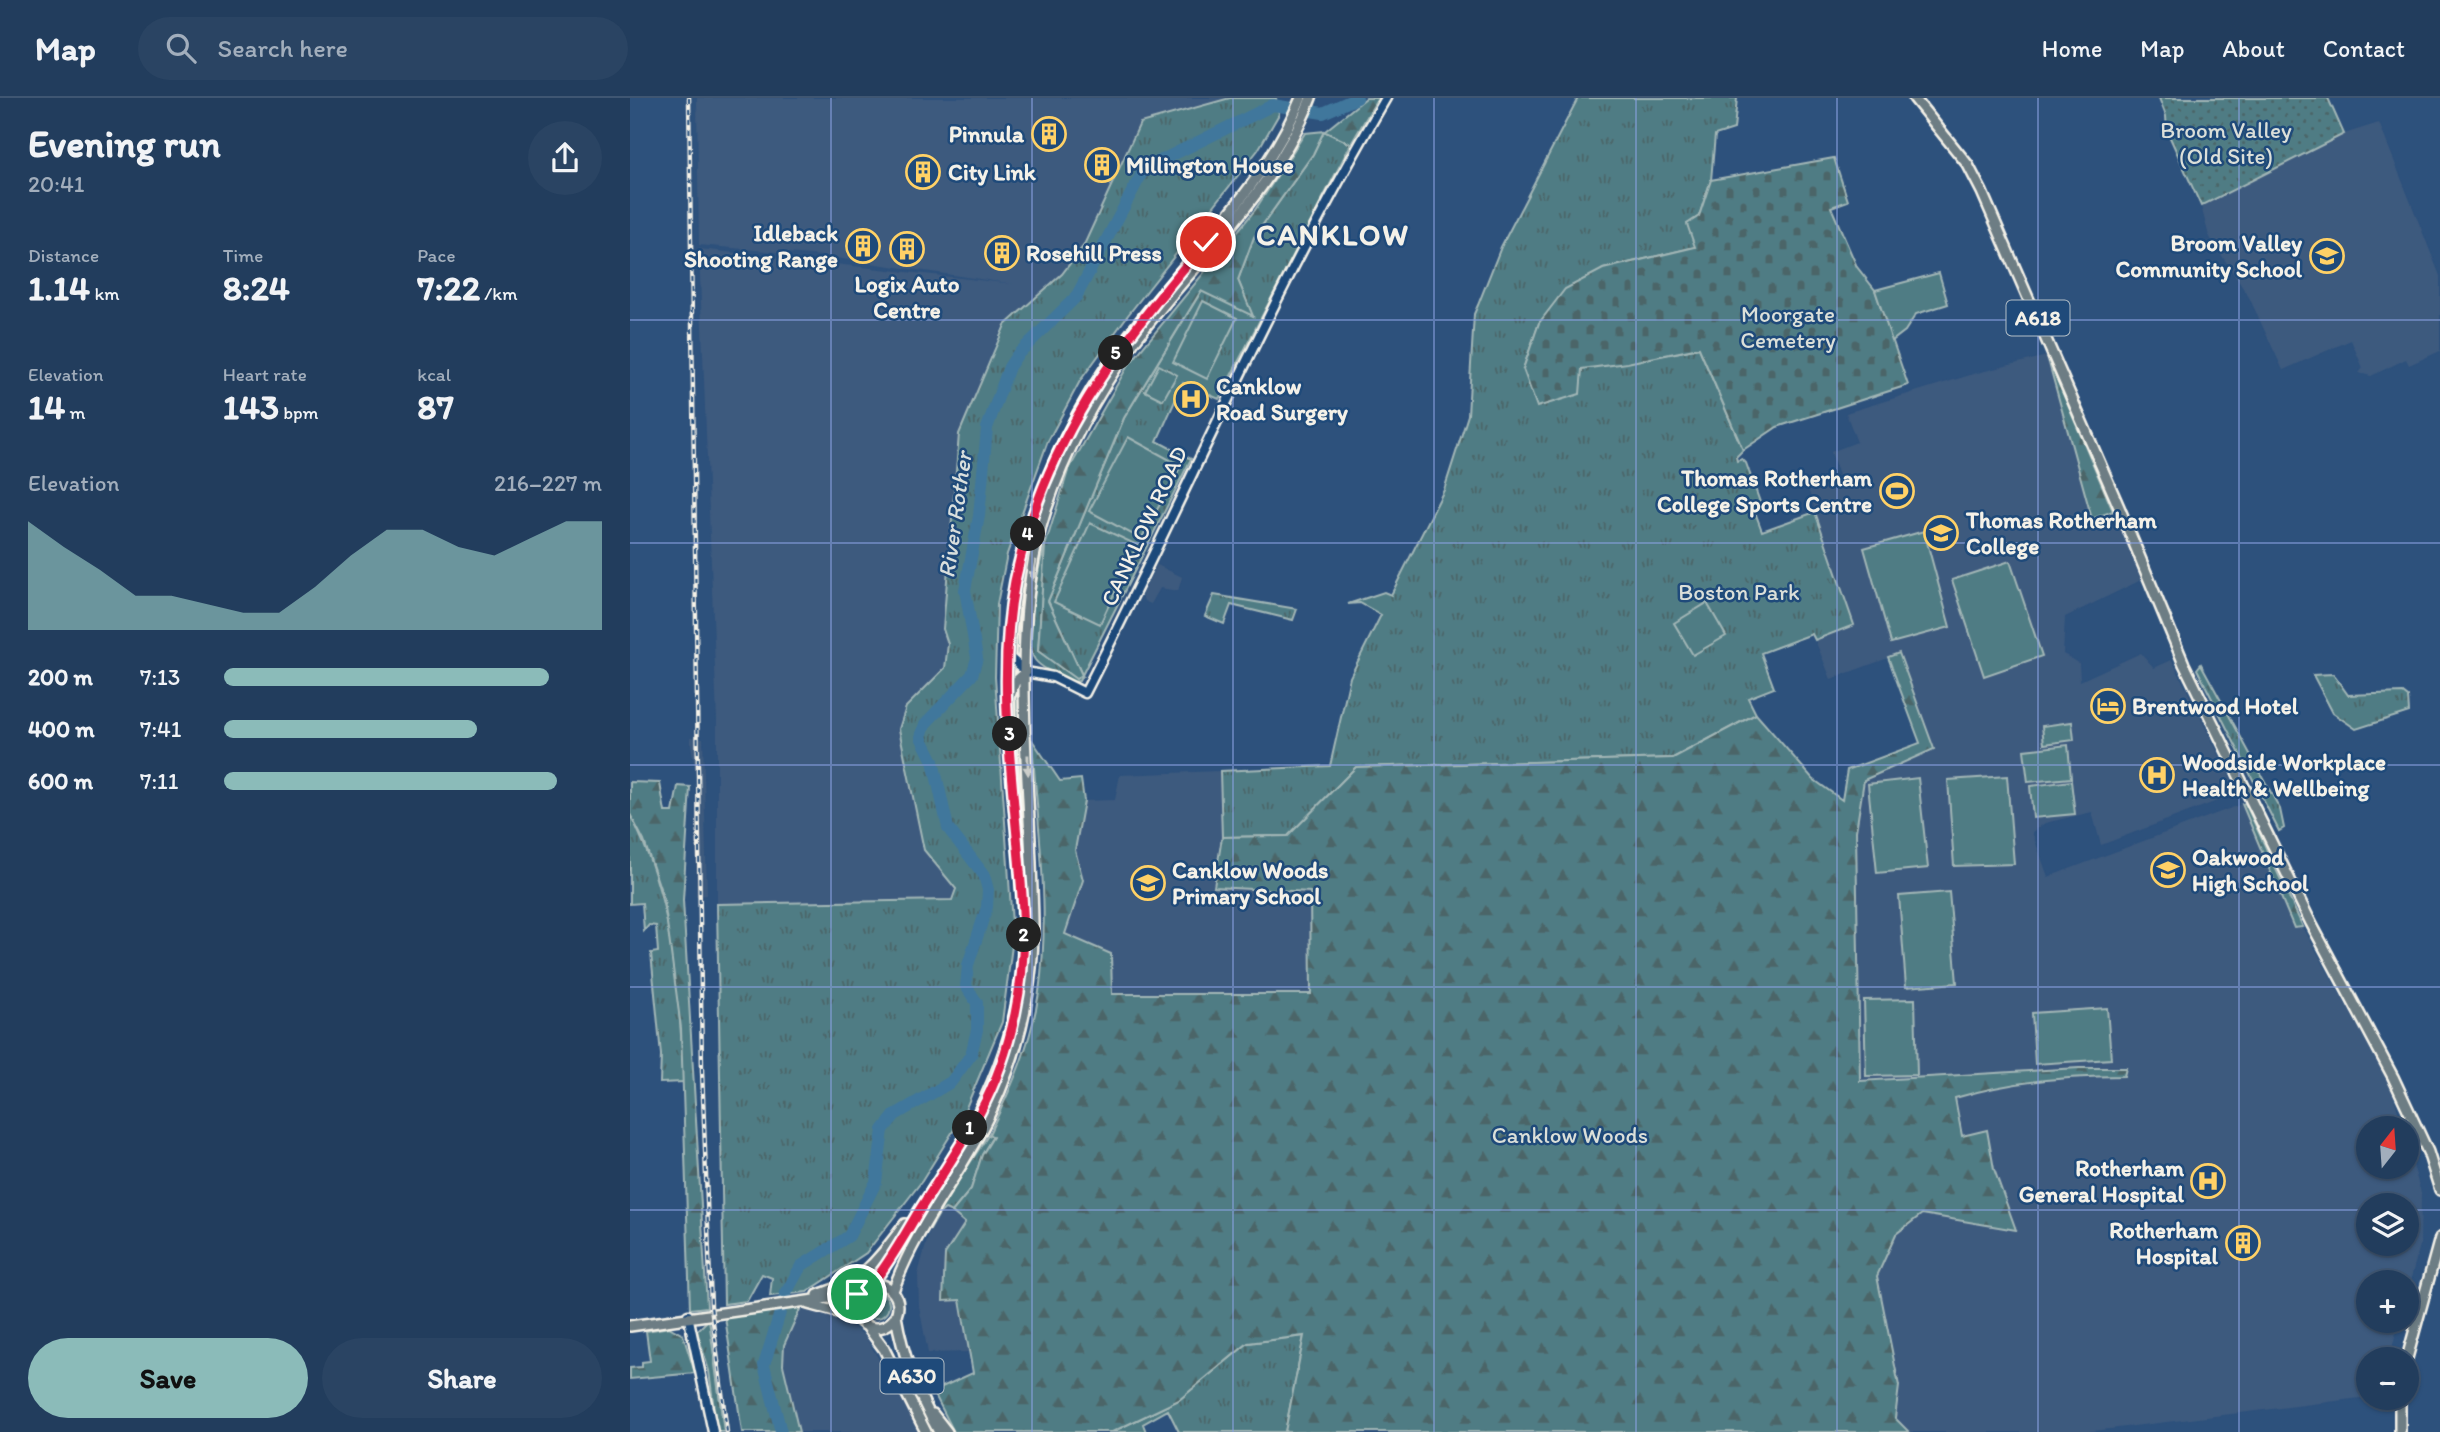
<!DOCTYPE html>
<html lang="en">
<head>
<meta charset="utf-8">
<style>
  body { margin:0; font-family:Itim,sans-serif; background:#2a4463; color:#f1f3f6; height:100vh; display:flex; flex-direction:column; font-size:26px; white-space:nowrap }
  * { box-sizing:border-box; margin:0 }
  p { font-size:23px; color:#a2aebc }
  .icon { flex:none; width:38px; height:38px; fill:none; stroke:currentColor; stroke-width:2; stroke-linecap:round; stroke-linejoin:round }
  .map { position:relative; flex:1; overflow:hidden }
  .drawer { display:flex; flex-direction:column; background:#223d5d; width:630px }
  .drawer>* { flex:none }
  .needle { width:46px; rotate:17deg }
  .fabs { position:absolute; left:1726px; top:1018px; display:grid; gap:14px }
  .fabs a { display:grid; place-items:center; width:63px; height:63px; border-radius:50%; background:#223d5d; box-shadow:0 2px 5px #0004,0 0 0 2px #3f5672; font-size:35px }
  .pin { position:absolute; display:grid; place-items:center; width:60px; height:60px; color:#fff; margin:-30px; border:4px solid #fff; border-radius:50%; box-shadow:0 2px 7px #0007 }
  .km { position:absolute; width:35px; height:35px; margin:-18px; border-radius:50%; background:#222; color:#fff; font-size:19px; line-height:35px; text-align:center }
  .round { display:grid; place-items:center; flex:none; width:74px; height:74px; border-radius:37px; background:#2a4463 }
  .headline { display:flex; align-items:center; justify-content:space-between; height:119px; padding:0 28px }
  h1 { font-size:38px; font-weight:700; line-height:52px }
  .figures { display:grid; grid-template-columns:repeat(3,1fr); gap:10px; height:119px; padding:7px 28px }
  .figures div { display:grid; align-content:center }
  .figures b { font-size:35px; font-weight:700 }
  .figures small { font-size:19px; font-weight:400 }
  .figures p { font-size:19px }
  .chart { height:196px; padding:14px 28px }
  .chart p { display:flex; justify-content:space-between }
  .chart svg { width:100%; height:126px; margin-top:7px; fill:#8bbbb9; opacity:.7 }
  .action { display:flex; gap:14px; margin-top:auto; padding:14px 28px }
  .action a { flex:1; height:80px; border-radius:42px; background:#8bbbb9; color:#111; font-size:28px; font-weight:700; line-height:80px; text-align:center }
  .action a+a { background:#2a4463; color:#f1f3f6 }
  ul { padding:0 28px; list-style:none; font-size:23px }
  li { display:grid; grid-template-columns:112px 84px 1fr; align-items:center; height:52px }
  li i { height:18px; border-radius:9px; background:#8bbbb9 }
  header { display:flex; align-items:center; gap:42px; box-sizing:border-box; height:98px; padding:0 35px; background:#223d5d; border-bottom:2px solid #3f5672 }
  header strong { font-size:33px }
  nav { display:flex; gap:38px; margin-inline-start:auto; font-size:24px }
  .search { width:490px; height:63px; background:#2a4463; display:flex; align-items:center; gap:18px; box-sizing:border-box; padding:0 24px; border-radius:38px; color:#a2aebc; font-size:26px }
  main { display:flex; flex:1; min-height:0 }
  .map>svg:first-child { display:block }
  .built { fill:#3e5a7e; fill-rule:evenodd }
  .grass { fill:url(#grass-tufts); stroke:#a2b6b6; stroke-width:2 }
  .forest { fill:url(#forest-firs); stroke:#a2b6b6; stroke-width:2 }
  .cemetery { fill:url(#cemetery-stones); stroke:#a2b6b6; stroke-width:2 }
  .garden { fill:url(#garden-dots); stroke:#a2b6b6; stroke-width:2 }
  .pitch { fill:#4f7c84; stroke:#a2b6b6; stroke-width:2 }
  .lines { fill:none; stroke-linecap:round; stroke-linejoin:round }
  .river { stroke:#40779c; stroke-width:12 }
  .secondary-casing { stroke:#f4f1e8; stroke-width:13 }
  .primary-casing { stroke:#f4f1e8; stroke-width:14 }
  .secondary { stroke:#1f4a7a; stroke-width:8 }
  .primary { stroke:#6d7d84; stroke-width:9 }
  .rail-casing { stroke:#f4f1e8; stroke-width:4.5 }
  .rail { stroke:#1f4a7a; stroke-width:2; stroke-dasharray:5; stroke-linecap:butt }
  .oneway { fill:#ccceca }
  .route-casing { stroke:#fff; stroke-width:14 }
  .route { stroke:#e11d48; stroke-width:9 }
  .grid { fill:none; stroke:#88a0e0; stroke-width:2; stroke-opacity:0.55 }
  .labels { text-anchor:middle; stroke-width:5; stroke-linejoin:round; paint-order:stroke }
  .shield { fill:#1f4a7a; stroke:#b4bfc7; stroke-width:2 }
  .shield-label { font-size:21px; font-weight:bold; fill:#f4f1e8 }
  .park-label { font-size:23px; fill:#dbdfd9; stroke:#1f4a7a }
  .poi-label { font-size:23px; font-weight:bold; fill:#f4f1e8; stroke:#1f4a7a; text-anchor:start }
  .street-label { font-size:23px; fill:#f4f1e8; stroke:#1f4a7a }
  .water-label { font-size:24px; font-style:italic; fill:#d9dfdd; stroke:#1f4a7a }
  .district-label { font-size:30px; font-weight:bold; letter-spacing:2px; fill:#f4f1e8; stroke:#1f4a7a }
</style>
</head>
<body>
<header>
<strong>Map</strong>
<div class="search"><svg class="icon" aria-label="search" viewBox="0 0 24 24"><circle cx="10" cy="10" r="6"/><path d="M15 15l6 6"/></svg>Search here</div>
<nav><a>Home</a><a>Map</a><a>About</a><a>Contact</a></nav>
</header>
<main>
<section class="drawer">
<div class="headline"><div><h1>Evening run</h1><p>20:41</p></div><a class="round"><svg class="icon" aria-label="share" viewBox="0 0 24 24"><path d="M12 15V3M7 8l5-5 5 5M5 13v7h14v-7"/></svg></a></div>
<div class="figures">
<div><p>Distance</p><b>1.14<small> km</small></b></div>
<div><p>Time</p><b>8:24</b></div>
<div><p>Pace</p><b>7:22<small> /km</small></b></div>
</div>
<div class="figures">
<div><p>Elevation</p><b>14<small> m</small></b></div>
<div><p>Heart rate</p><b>143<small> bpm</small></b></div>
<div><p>kcal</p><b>87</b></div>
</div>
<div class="chart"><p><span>Elevation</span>216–227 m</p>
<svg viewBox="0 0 160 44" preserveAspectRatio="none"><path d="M0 44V6L10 15L20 23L30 32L40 32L50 35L60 38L70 38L80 29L90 18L100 9L110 9L120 15L130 18L140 12L150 6L160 6V44z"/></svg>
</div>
<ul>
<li><b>200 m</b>7:13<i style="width:86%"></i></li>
<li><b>400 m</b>7:41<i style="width:67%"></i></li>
<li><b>600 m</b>7:11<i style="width:88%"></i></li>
</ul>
<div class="action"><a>Save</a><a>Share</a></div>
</section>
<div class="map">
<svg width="1810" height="1334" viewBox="0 0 1810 1334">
  <defs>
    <pattern id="grass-tufts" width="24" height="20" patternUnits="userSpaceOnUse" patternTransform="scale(1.75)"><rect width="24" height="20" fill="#4f7c84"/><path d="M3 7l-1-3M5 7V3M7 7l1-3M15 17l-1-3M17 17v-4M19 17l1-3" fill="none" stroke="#4c6568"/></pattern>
    <pattern id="forest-firs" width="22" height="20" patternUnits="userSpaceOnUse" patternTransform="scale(1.75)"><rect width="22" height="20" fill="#4f7c84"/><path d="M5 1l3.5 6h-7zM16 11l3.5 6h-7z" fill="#4c6568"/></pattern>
    <pattern id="cemetery-stones" width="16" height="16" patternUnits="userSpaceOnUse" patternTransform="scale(1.75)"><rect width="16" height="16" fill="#4f7c84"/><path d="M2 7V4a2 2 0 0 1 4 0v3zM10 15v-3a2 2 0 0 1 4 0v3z" fill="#4c6568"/></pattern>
    <pattern id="garden-dots" width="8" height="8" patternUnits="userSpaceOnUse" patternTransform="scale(1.75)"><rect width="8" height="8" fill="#4f7c84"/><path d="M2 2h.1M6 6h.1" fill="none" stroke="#4c6568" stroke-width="1.8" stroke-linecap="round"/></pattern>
  </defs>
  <rect width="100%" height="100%" fill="#2d517c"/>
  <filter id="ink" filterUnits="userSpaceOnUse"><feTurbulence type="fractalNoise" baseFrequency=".0143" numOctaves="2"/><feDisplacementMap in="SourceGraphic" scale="14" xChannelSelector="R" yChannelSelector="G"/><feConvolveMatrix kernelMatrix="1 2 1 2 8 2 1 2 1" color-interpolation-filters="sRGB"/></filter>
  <g filter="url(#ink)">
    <path class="built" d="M 67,0 L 600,0 L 510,25 L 454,147 L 432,176 L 372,230 L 329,336 L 313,531 L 318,546 L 315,570 L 276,609 L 294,752 L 327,791 L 322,802 L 87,806 L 87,622 L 69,151 L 384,186 L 192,158 L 69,147 Z
      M 1749,25 L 1810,178 L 1810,253 L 1779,267 L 1776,261 L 1741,278 L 1729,275 L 1733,270 L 1721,242 L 1653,272 L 1619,199 L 1579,138 L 1571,108 L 1714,36 Z
      M 1417,258 L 1462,421 L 1483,413 L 1511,482 L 1435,519 L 1433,556 L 1449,565 L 1450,583 L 1511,555 L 1524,570 L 1542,562 L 1608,695 L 1471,747 L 1462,714 L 1415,725 L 1402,734 L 1418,779 L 1612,706 L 1664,830 L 1673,829 L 1761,989 L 1773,1031 L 1738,1031 L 1738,1069 L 1776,1069 L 1776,1043 L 1791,1095 L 1790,1147 L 1776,1198 L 1776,1185 L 1738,1185 L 1738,1223 L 1769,1223 L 1759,1262 L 1738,1262 L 1738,1299 L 1455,1334 L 1279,1334 L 1265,1320 L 1269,1288 L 1247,1178 L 1266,1136 L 1292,1116 L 1385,1132 L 1364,1071 L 1357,1032 L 1332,1038 L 1325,1000 L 1376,986 L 1446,978 L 1494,978 L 1496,971 L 1449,970 L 1230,983 L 1226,733 L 1234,682 L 1303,651 L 1269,556 L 1201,581 L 1185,542 L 1224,526 L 1178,391 L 1210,380 L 1201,354 L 1227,344 L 1216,315 L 1347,275 ZM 1738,1108 L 1776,1108 L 1776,1146 L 1738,1146 Z
      M 527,467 L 552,479 L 548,493 L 530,490 L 521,506 L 514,503 L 512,496 Z
      M 60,639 L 73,640 L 77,797 L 66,798 L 66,678 Z
      M 590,673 L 592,739 L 584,789 L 680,794 L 682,896 L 482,896 L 435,836 L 453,782 L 445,752 L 454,703 L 485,702 L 490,677 Z
      M 315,1111 L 335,1125 L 315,1156 L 313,1203 L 330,1201 L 340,1254 L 298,1255 L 289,1208 L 288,1176 L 300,1132 L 309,1116 Z
      M 171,1209 L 206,1216 L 235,1238 L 292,1334 L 169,1334 L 153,1267 L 154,1247 Z"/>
    <path class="grass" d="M 600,0 L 646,0 L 649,16 L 628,52 L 498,217 L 450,283 L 418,343 L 377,456 L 367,506 L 365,579 L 383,840 L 372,924 L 333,1017 L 292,1083 L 236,1155 L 177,1194 L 140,1198 L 142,1180 L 132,1176 L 117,1203 L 94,1206 L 87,806 L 322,802 L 326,791 L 294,752 L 269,631 L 276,609 L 315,570 L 318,546 L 313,531 L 329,336 L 375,227 L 432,176 L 454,147 L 510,25 Z
      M 948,0 L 1107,0 L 1104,31 L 1085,37 L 1081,82 L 1069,118 L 1065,149 L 973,171 L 909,225 L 893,271 C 954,271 1009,263 1069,250 L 1113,352 L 1106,359 L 1107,363 L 1112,361 L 1116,365 L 1131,407 L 1125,414 L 1132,433 L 1185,414 L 1224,527 L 1185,542 L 1182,536 L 1131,555 L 1144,590 L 1118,600 L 1126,616 L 1043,660 L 726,669 L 658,738 L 592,739 L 590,673 L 700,668 L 720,579 L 751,517 L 730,505 L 718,506 L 754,494 L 761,497 L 814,392 L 838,317 L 844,216 L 848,207 L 871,149 Z
      M 694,33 L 721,46 L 589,301 L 553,285 L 527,343 L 561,361 L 449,583 L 443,584 C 431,578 413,572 405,562 C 393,546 408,467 415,448 L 408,553 L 452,577 L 418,503 L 494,320 L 572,192 L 622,217 L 608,182 L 624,139 L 683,56 Z
      M 412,409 L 400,465 L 391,562 L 383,552 C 385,502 397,456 412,409 Z
      M 584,497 L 667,511 L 663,522 L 601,507 L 594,526 L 575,518 Z
      M 1571,566 L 1650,711 L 1654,730 L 1649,733 L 1567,571 Z
      M 1703,576 L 1718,597 L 1773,595 L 1778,599 L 1779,614 L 1726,631 L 1703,615 L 1683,577 Z
      M 391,587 L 396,759 L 392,748 L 386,603 Z
      M 0,716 C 43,798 49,893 54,984 L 30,985 L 31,957 L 21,855 L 28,854 L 26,828 L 19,827 L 14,833 L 12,805 L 0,806 Z
      M 359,1036 L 363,1038 L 352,1057 L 341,1091 L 322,1114 L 315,1111 L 309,1116 L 300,1132 L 307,1115 Z
      M233 1207a13 13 0 1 1 26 0a13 13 0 1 1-26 0Z
      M 79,1221 L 94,1334 L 87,1334 L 79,1273 L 67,1233 Z
      M 674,1238 L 655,1334 L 549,1334 L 538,1312 L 513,1326 L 516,1334 L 482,1334 L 549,1302 L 618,1245 Z"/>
    <path class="forest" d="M 736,0 L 748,0 L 721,46 L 694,33 L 683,56 L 624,139 L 608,182 L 623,218 L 571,193 L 494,320 L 418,503 L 452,577 L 446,581 L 408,553 L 415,448 L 438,373 L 497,269 L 625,112 L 675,35 L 695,33 Z
      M 1417,258 L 1483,413 L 1462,421 Z
      M 1269,555 L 1304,651 L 1234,682 L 1226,733 L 1230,983 L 1449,970 L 1496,970 L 1494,978 C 1436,978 1381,983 1325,1000 L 1332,1038 L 1357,1032 L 1364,1071 L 1386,1132 L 1292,1116 L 1266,1136 L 1247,1178 L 1269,1288 L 1265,1320 L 1279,1334 L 655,1334 L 674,1238 L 618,1245 L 549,1302 L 482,1334 L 324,1334 L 303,1293 L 343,1275 L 330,1202 L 313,1203 L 315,1156 L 335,1125 L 322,1114 L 341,1091 L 352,1057 L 363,1039 L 359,1036 C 381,991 402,944 409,894 C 421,810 407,726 402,642 L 430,683 L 451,681 L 454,703 L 445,752 L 453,782 L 435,836 L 481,856 L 482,896 L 681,896 L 680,794 L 584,789 L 592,739 L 658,738 L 726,669 L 1043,660 L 1126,616 L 1183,681 L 1212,702 L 1217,672 L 1290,645 L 1258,559 Z
      M 0,684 L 30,685 L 35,714 L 43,714 L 48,688 L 60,689 L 53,802 L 77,1209 L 60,1211 L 51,930 L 34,802 L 14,743 L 0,716 Z
      M 1615,705 L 1673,829 L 1664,830 L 1612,706 Z
      M 171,1209 L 154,1247 L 153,1267 L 169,1334 L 112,1334 L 95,1219 Z
      M 39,1229 L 53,1237 L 65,1275 L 0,1281 L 0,1270 L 12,1269 L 12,1264 L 20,1263 L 16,1233 Z"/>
    <path class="cemetery" d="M 1204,60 L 1218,103 L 1201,109 L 1227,169 L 1245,192 L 1278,287 L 1147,329 L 1113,352 L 1069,250 L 997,265 L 952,271 L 950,296 L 907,309 L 893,271 L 909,225 L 935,191 L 973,171 L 1065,149 L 1057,126 L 1069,118 L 1081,82 Z"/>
    <path class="garden" d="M 1529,0 L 1698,0 L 1714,36 L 1571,108 L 1537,33 L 1536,18 Z"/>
    <path class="pitch" d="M 1309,175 L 1318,206 L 1286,216 L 1275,233 L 1262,243 L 1245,192 Z
      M 573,203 L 607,220 L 577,281 L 543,264 Z
      M 529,267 L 547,277 L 533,302 L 515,293 Z
      M 498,339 L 551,368 L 511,441 L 459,413 Z
      M 460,425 L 507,447 L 470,526 L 424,504 Z
      M 1294,433 L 1320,529 L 1261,545 L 1234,450 Z
      M 1380,463 L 1412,558 L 1354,578 L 1322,482 Z
      M 1077,505 L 1096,538 L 1063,557 L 1044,525 Z
      M 1442,624 L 1444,642 L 1414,646 L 1412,628 Z
      M 1438,647 L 1441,680 L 1398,684 L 1394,652 Z
      M 1377,678 L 1384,766 L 1324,768 L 1318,682 Z
      M 1288,680 L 1298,770 L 1247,775 L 1238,686 Z
      M 1441,683 L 1445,716 L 1403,720 L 1400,688 Z
      M 1319,794 L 1327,885 L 1276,889 L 1269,798 Z
      M 1285,901 L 1287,977 L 1236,978 L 1234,902 Z
      M 1477,910 L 1481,961 L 1405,966 L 1402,915 Z"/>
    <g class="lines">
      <path class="river" d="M 151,1334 L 134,1267 L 156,1195 L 171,1168 L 219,1138 L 246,1084 L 253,1032 L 265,1017 L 321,984 L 341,957 L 347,932 L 347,905 L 336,888 L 338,867 L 357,809 L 358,792 L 354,777 L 318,730 L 303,663 L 291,639 L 295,626 L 342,577 L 347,560 L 335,492 L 349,418 L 357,330 L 379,269 L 387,257 L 446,199 L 512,75 L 528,64 L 643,7 L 693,15 L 727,0"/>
      <g class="secondary-casing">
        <path id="secondary" d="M 378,558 L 396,574 L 423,579 L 455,595 C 556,397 643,192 756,0
          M 58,1217 L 83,1334"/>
      </g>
      <g class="primary-casing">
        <path id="primary" d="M 1284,0 L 1338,67 L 1352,94 L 1489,409 L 1554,566 L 1681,825 L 1763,979 L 1798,1054 L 1810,1092
          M 381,595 L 385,584 L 396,574
          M224 1208a22 22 0 1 1 44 0a22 22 0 1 1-44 0Z
          M 241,1186 C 304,1093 376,996 391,882 C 397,832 391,782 387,731 C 378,621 369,526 404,419 C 427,345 465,278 514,218 C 570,147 636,85 671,0
          M 263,1193 C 286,1127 331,1077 360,1015 C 382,970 396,920 401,870 C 405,835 402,800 401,765 C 397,653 381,519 416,412 C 436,351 467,295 504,244 C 564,163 644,96 681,0
          M 188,1197 C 236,1181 245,1165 275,1126
          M 178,1206 L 226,1219
          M 266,1218 C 273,1260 288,1297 309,1334
          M 236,1227 L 254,1251 L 296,1334
          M 0,1228 L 227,1196
          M 1776,1264 L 1810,1140
          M 1770,1300 L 1770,1334
          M 303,1316 L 317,1334"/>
      </g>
      <use href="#secondary" class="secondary"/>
      <use href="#primary" class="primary"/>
      <g class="rail-casing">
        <path id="rail" d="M 59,0 L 72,972 L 81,1208 L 97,1334"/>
      </g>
      <use href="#rail" class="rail"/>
    </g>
    <defs><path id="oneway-solid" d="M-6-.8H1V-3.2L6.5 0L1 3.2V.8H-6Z" transform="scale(1.75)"/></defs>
    <g class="oneway">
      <use href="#oneway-solid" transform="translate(404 472) rotate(101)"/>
      <use href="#oneway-solid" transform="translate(398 667) rotate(89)"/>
    </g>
  </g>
  <g class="lines" filter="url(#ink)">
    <g class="route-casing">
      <path id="route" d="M 227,1196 C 232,1191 236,1190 241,1186 C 255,1173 278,1131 289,1113 C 309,1081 331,1048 350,1014 C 382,955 397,879 393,813 C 387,705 364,590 385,483 C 414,344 486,249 576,144"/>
    </g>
    <use href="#route" class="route"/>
  </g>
  <path class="grid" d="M 201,0 L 201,1334M 402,0 L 402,1334M 603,0 L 603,1334M 804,0 L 804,1334M 1006,0 L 1006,1334M 1207,0 L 1207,1334M 1408,0 L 1408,1334M 1609,0 L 1609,1334M 0,222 L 1810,222M 0,445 L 1810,445M 0,667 L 1810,667M 0,889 L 1810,889M 0,1112 L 1738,1112M 1776,1112 L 1810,1112"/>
  <defs>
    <g id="building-ring" transform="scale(1.75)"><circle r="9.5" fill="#1f4a7a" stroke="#ffd166" stroke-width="1.5"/><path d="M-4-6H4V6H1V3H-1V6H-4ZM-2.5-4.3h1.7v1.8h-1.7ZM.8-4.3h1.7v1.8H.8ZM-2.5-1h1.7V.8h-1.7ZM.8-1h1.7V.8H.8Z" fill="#ffd166"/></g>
    <g id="school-ring" transform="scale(1.75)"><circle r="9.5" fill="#1f4a7a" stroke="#ffd166" stroke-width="1.5"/><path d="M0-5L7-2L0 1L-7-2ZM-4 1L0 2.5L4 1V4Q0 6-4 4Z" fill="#ffd166"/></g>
    <g id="hospital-ring" transform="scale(1.75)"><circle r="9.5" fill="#1f4a7a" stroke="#ffd166" stroke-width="1.5"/><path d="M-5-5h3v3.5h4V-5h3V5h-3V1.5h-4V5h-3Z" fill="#ffd166"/></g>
    <g id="stadium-ring" transform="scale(1.75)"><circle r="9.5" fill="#1f4a7a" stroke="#ffd166" stroke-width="1.5"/><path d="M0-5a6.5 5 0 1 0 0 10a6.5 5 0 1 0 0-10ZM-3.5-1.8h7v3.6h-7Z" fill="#ffd166"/></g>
    <g id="university-ring" transform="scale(1.75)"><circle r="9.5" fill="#1f4a7a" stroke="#ffd166" stroke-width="1.5"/><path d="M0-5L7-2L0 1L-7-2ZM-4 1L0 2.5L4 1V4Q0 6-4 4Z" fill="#ffd166"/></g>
    <g id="hotel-ring" transform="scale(1.75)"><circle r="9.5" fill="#1f4a7a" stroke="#ffd166" stroke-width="1.5"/><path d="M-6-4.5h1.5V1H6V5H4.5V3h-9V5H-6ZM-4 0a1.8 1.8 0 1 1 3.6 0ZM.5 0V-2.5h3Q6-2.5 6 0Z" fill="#ffd166"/></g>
  </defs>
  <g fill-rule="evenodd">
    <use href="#building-ring" x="419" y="36"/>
    <use href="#building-ring" x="472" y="67"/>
    <use href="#building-ring" x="293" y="74"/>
    <use href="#building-ring" x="233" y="148"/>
    <use href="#building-ring" x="277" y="151"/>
    <use href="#building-ring" x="372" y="155"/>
    <use href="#school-ring" x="1697" y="158"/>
    <use href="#hospital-ring" x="561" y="301"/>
    <use href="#stadium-ring" x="1267" y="393"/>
    <use href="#university-ring" x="1311" y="435"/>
    <use href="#hotel-ring" x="1478" y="608"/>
    <use href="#hospital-ring" x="1527" y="677"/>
    <use href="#school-ring" x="1538" y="772"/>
    <use href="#school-ring" x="518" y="785"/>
    <use href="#hospital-ring" x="1578" y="1083"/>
    <use href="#building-ring" x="1613" y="1145"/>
  </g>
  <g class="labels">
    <g class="shield">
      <rect x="1376.5" y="202.5" width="63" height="35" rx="5"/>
      <rect x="250.5" y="1260.5" width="63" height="35" rx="5"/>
    </g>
    <g class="shield-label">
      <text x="1408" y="227">A618</text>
      <text x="282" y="1285">A630</text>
    </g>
    <g class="park-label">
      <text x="1596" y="40">Broom Valley<tspan x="1596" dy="26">(Old Site)</tspan></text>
      <text x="1158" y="224">Moorgate<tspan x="1158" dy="26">Cemetery</tspan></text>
      <text x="1109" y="502">Boston Park</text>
      <text x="940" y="1045">Canklow Woods</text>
    </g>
    <g class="poi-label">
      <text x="394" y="44" text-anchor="end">Pinnula</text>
      <text x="496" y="75">Millington House</text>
      <text x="318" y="82">City Link</text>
      <text x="208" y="143" text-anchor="end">Idleback<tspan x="208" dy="26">Shooting Range</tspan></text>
      <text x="1672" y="153" text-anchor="end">Broom Valley<tspan x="1672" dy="26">Community School</tspan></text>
      <text x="396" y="163">Rosehill Press</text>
      <text x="277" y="194" text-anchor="middle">Logix Auto<tspan x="277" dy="26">Centre</tspan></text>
      <text x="586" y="296">Canklow<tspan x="586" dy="26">Road Surgery</tspan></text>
      <text x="1242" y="388" text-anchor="end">Thomas Rotherham<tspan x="1242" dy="26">College Sports Centre</tspan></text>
      <text x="1336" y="430">Thomas Rotherham<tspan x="1336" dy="26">College</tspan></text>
      <text x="1502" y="616">Brentwood Hotel</text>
      <text x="1552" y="672">Woodside Workplace<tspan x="1552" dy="26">Health &amp; Wellbeing</tspan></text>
      <text x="1562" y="767">Oakwood<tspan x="1562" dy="26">High School</tspan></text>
      <text x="542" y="780">Canklow Woods<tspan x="542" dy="26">Primary School</tspan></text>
      <text x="1554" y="1078" text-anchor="end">Rotherham<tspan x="1554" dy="26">General Hospital</tspan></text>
      <text x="1588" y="1140" text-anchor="end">Rotherham<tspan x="1588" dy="26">Hospital</tspan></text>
    </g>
    <g class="street-label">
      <text transform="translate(514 428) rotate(-65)" y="8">CANKLOW ROAD</text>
    </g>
    <g class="water-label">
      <text transform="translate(325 417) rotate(-82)" y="8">River Rother</text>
    </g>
    <g class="district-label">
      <text x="703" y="147">CANKLOW</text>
    </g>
  </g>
</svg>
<div class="fabs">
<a><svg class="needle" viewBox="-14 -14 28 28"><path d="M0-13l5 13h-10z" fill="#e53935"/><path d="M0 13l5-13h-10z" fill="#a2aebc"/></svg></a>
<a><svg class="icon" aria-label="layers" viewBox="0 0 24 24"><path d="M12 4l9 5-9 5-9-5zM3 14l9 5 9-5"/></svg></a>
<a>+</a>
<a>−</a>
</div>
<div class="pin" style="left:227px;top:1196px;background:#1e9e55"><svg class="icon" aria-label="arrive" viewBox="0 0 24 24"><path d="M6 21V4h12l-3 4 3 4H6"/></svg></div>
<div class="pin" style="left:576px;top:144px;background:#d93025"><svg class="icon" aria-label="check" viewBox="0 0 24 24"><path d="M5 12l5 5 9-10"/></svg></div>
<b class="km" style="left:340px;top:1030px">1</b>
<b class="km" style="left:394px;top:837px">2</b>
<b class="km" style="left:380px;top:636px">3</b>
<b class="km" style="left:398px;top:436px">4</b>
<b class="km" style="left:486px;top:255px">5</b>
</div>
</main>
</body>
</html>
